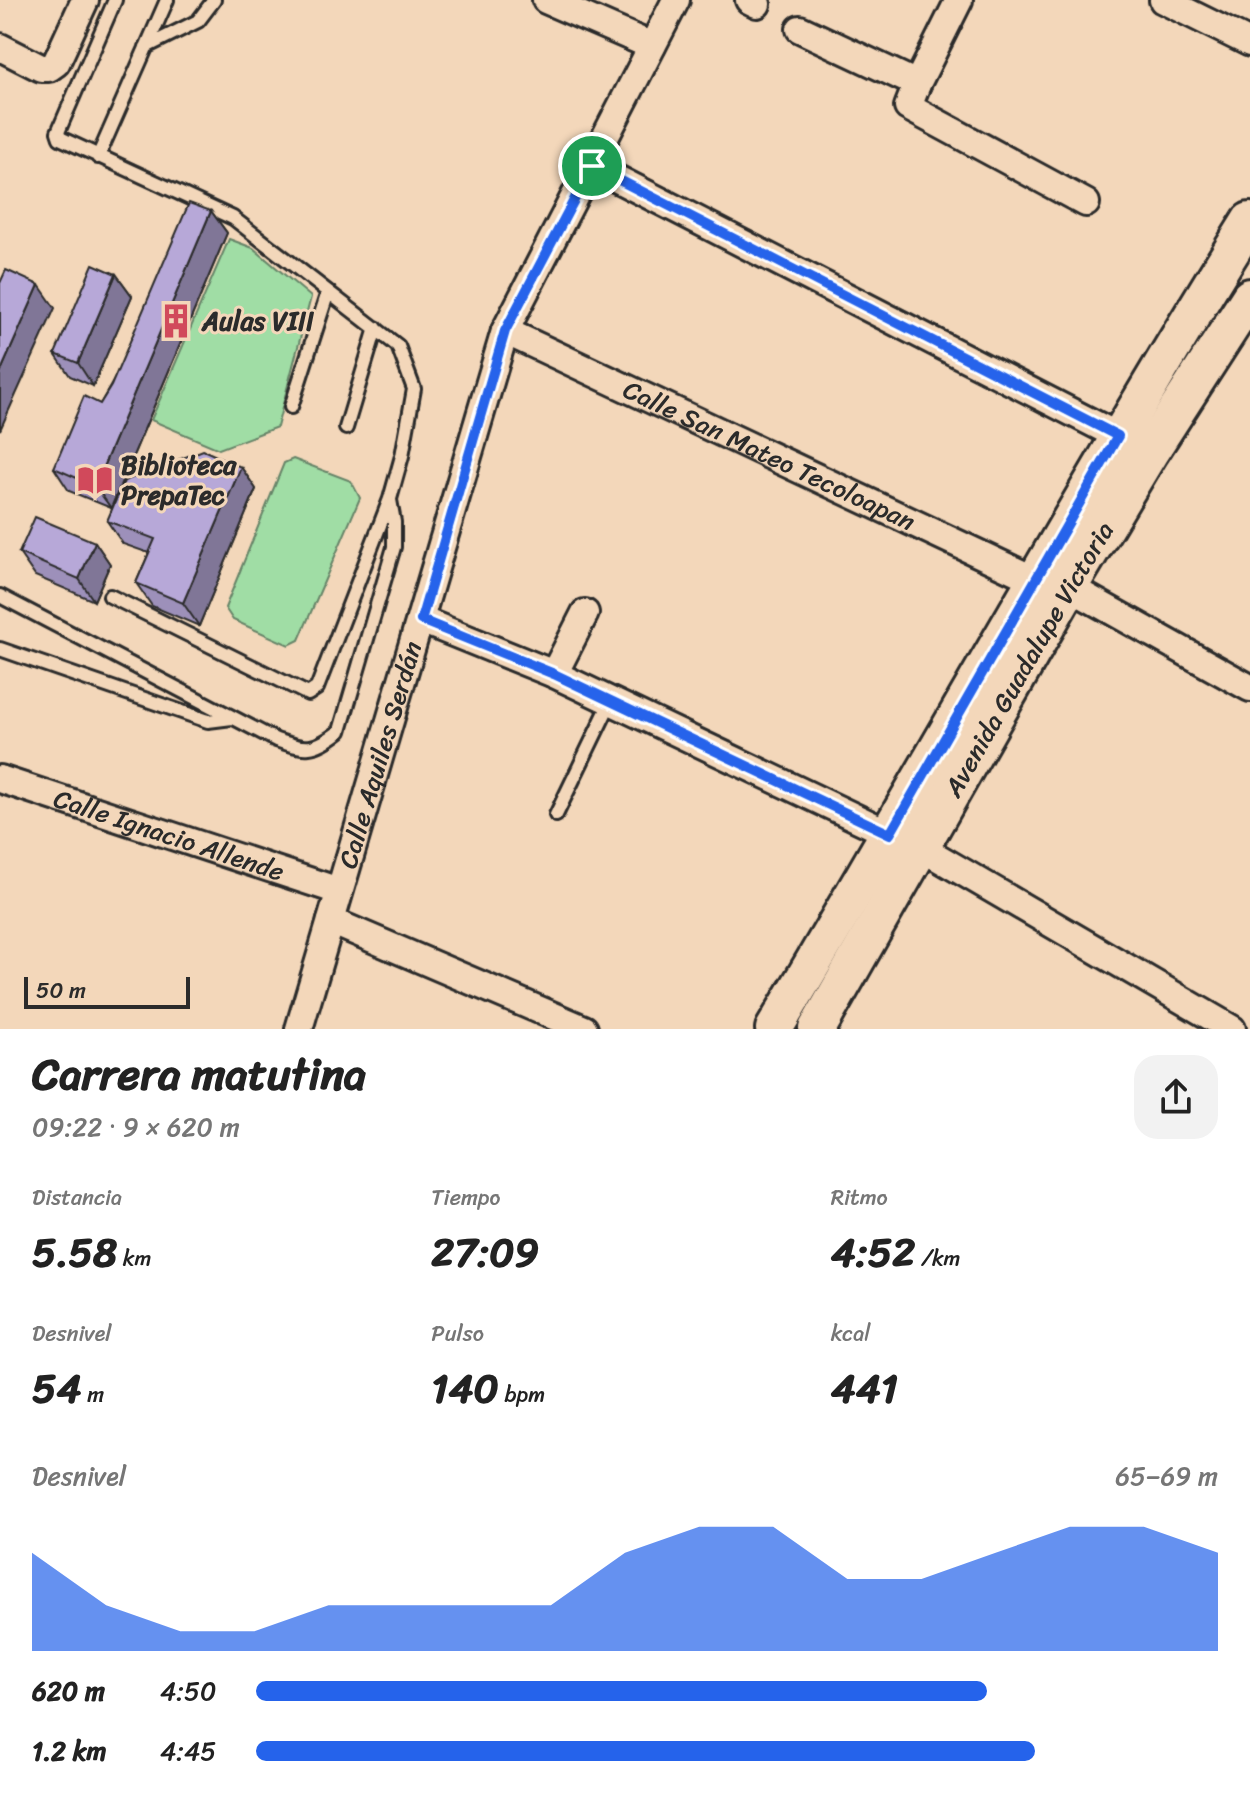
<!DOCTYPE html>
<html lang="es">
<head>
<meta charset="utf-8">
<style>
  body { margin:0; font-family:Sriracha,sans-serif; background:#f2f2f2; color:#222; height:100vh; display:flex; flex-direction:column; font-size:30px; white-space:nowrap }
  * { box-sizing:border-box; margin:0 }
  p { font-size:26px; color:#767676 }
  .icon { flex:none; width:44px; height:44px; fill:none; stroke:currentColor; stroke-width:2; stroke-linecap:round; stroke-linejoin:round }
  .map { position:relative; height:1029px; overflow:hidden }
  .panel { display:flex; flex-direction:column; background:#fff; flex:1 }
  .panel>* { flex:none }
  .scale { position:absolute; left:24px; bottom:20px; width:166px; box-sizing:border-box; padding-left:8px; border:4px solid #2b2b2b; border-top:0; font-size:22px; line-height:28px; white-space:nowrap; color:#2b2b2b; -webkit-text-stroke:6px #f3d7ba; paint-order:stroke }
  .pin { position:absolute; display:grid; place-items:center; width:68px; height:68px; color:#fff; margin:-34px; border:4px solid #fff; border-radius:50%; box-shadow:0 2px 8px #0007 }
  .round { display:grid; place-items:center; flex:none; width:84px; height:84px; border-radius:24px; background:#f2f2f2 }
  .head { display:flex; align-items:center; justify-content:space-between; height:136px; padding:0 32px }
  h1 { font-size:44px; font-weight:700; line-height:60px }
  .stats { display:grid; grid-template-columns:repeat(3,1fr); gap:12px; height:136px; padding:8px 32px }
  .stats div { display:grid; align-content:center }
  .stats b { font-size:40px; font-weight:700 }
  .stats small { font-size:22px; font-weight:400 }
  .stats p { font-size:22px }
  .chart { height:224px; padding:16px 32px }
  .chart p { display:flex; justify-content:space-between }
  .chart svg { width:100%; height:144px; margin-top:8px; fill:#2563eb; opacity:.7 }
  ul { padding:0 32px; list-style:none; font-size:26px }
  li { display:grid; grid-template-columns:128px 96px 1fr; align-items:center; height:60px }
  li i { height:20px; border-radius:10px; background:#2563eb }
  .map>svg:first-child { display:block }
  .green { fill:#a0dda5; stroke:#668468; stroke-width:2 }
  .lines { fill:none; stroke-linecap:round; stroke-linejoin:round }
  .lane-casing { stroke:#2b2b2b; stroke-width:18 }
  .street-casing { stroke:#2b2b2b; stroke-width:32 }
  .secondary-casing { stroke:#2b2b2b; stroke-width:42 }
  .lane { stroke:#f3d7ba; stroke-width:12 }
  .street { stroke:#f3d7ba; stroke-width:26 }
  .secondary { stroke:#f3d7ba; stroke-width:36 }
  .wall { fill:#9d90ba; stroke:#2b2b2b; stroke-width:2 }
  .shaded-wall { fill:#807697; stroke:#2b2b2b; stroke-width:2 }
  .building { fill:#b7a8d8; stroke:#2b2b2b; stroke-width:2 }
  .route-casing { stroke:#fff; stroke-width:16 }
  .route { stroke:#2563eb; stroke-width:10 }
  .labels { text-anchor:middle; stroke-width:6; stroke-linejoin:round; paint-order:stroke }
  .poi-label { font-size:26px; font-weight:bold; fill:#2b2b2b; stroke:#f3d7ba; text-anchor:start }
  .street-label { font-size:26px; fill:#2b2b2b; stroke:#f3d7ba }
</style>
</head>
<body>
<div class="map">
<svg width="1250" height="1029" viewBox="0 0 1250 1029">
  <rect width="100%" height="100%" fill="#f3d7ba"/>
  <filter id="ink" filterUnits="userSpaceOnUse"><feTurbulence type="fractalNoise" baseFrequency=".0125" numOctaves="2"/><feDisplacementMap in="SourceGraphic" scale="16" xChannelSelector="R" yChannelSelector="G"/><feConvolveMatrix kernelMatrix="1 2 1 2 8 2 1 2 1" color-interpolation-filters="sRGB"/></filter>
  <g filter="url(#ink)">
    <path class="green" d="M 229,239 L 253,248 L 311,297 L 277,427 L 219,449 L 151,420 Z
      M 293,459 L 351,481 L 360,498 L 299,640 L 289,645 L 233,620 L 225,608 L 284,463 Z"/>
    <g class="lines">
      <g class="lane-casing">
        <path id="lane" d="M 146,47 L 198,21 L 214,0
          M 98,157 L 167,0
          M 291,407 L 328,292
          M 346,428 L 376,328
          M 0,596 L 276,740 C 306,750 313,752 340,731 L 394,547 L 394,522 L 390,500
          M 110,596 L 308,694 L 317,688 L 390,499 L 402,456 L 414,389 L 398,346 L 233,218 L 60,138 L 58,132 L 115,0
          M 0,649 L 208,721 L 232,718
          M 556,815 L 611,701"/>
      </g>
      <g class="street-casing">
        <g id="street">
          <path d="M 546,0 L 652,46"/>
          <path d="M 749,0 L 757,4"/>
          <path d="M 959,0 L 917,84 L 908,107 L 1086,203"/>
          <path d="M 1163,0 L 1250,43"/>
          <path d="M 800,29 L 917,84"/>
          <path d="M 0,47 L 41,68 L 49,68 L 56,63 L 85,0"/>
          <path d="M 592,166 L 1118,436"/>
          <path id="s1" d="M 505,331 L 1035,580"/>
          <path d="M 1069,587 L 1250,688"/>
          <path d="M 421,620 L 554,674 L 890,834"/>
          <path d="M 554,674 L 585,613"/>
          <path id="s2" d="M 0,779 L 339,891"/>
          <path d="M 920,847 L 1232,1029"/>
          <path d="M 331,921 L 584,1029"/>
          <path id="s3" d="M 299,1029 L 505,331 L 676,0"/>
        </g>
      </g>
      <g class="secondary-casing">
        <g id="secondary">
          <path d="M 774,1029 C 934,760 1085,486 1250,221"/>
          <path id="s4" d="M 817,1029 L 1069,587 L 1150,452 L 1250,297"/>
        </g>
      </g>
      <use href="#lane" class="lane"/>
      <use href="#street" class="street"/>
      <use href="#secondary" class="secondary"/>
    </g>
    <path class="wall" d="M 211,211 L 227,233 L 111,508 L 69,491 L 54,468 L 100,404 Z
      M 116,274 L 132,296 L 93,386 L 70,376 L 55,354 Z
      M 241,467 L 256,489 L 199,626 L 152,606 L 136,583 L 149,553 L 123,544 L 107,521 Z
      M 95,542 L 110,564 L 94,601 L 35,576 L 19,553 Z"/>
    <path class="shaded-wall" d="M 211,211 L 227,233 L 111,508 L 95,486 Z
      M 116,274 L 132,296 L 93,386 L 78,363 Z
      M 39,285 L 55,308 L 0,430 L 0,373 Z
      M 241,467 L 256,489 L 199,626 L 183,603 Z
      M 95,542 L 110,564 L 94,601 L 79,579 Z"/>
    <path class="building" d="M 189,203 L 211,211 L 95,486 L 54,468 L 84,396 L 100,404 L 111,386 Z
      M 93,264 L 116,274 L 78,363 L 55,354 Z
      M 6,270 L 39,285 L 0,373 L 0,283 Z
      M 203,450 L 241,467 L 183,603 L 136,583 L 155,539 L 107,521 L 124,481 Z
      M 35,517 L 95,542 L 79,579 L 19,553 Z"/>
  </g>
  <g class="lines" filter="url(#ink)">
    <g class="route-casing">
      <path id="route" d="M 592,166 L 1118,436 L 890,834 L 554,674 L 421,620 L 505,331 Z"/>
    </g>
    <use href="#route" class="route"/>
  </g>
  <defs>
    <g id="building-bare" transform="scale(2.76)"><path d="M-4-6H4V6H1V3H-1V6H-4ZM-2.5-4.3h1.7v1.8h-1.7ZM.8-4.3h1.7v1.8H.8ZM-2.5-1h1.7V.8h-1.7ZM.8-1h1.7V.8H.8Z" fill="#d1495b" stroke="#f3d7ba" stroke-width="2.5" paint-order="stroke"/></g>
    <g id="library-bare" transform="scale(2.76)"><path d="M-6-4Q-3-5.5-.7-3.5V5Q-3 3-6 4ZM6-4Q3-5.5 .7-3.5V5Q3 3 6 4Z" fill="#d1495b" stroke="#f3d7ba" stroke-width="2.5" paint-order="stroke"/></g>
  </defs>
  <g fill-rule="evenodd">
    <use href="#building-bare" x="176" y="321"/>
    <use href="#library-bare" x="95" y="480"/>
  </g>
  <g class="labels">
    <g class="poi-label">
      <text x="202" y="330">Aulas VIII</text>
      <text x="121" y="474">Biblioteca<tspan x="121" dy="30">PrepaTec</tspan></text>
    </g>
    <g class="street-label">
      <text dy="9" stroke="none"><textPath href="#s1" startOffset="292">Calle San Mateo Tecoloapan</textPath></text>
      <text dy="9" stroke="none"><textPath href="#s4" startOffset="426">Avenida Guadalupe Victoria</textPath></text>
      <text dy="9" stroke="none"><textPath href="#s3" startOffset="286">Calle Aquiles Serdán</textPath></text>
      <text dy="9" stroke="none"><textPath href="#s2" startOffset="178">Calle Ignacio Allende</textPath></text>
    </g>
  </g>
</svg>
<div class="scale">50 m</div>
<div class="pin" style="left:592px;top:166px;background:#1e9e55"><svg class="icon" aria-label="arrive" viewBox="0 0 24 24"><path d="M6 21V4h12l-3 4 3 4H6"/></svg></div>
</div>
<section class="panel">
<div class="head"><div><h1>Carrera matutina</h1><p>09:22 · 9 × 620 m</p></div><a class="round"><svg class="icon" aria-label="share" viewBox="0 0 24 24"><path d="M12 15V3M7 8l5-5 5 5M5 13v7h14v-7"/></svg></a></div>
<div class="stats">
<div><p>Distancia</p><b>5.58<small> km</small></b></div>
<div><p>Tiempo</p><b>27:09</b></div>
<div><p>Ritmo</p><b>4:52<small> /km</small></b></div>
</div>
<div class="stats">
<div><p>Desnivel</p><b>54<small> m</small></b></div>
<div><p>Pulso</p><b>140<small> bpm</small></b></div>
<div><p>kcal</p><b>441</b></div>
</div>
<div class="chart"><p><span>Desnivel</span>65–69 m</p>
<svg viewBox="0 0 160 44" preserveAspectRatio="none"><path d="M0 44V14L10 30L20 38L30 38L40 30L50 30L60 30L70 30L80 14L90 6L100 6L110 22L120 22L130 14L140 6L150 6L160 14V44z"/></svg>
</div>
<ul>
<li><b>620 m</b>4:50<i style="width:76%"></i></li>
<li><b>1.2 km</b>4:45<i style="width:81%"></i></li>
</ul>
</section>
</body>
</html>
